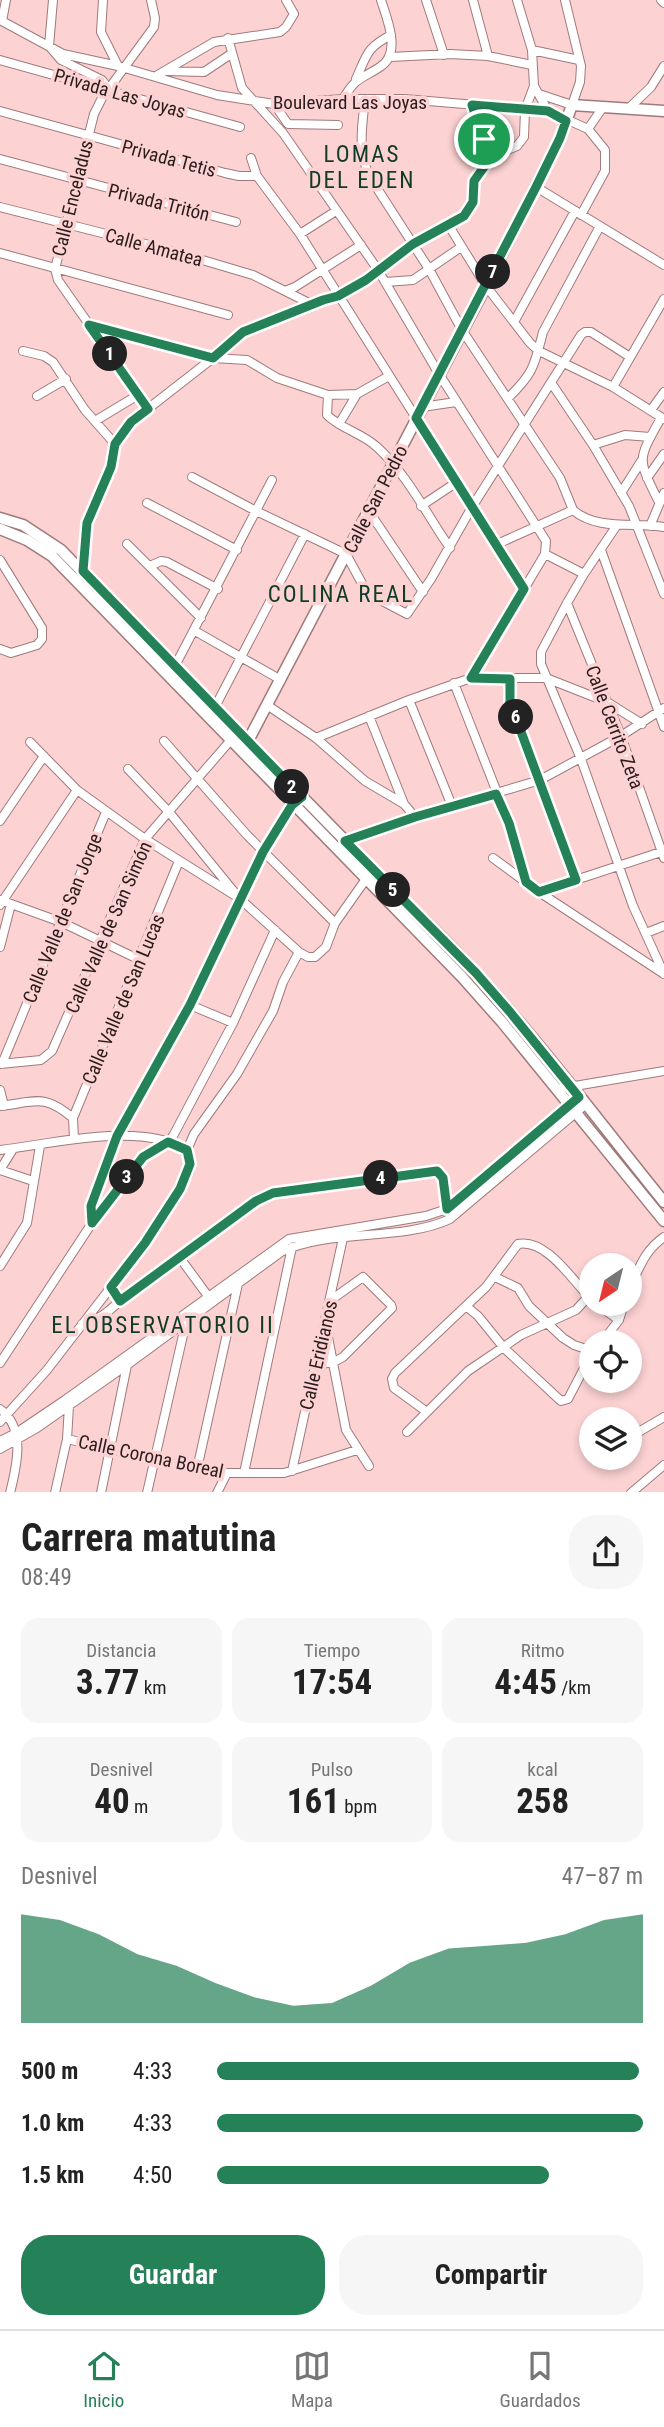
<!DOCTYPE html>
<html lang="es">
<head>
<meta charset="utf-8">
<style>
  body { margin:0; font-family:"Roboto Condensed",sans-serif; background:#f6f6f6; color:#222; height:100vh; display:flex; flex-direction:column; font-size:26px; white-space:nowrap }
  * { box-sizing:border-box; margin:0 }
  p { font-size:23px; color:#767676 }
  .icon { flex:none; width:38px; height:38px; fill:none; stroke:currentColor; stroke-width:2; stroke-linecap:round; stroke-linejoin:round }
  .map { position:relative; height:1492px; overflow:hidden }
  .panel { display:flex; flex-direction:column; background:#fff; flex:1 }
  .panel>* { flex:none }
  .needle { width:46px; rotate:215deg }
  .controls { position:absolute; left:579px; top:1253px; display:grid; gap:14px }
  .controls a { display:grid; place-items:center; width:63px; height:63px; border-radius:50%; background:#fff; box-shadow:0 4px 10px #0003; font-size:35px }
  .pin { position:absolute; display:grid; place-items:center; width:60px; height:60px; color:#fff; margin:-30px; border:4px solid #fff; border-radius:50%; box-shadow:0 2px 7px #0007 }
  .km { position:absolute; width:35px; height:35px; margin:-18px; border-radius:50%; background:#222; color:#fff; font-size:19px; line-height:35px; text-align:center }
  .round { display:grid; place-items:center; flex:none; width:74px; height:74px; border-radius:28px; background:#f6f6f6 }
  .summary { display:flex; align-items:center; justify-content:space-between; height:119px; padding:0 21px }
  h1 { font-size:38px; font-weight:700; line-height:52px }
  .metrics { display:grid; grid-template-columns:repeat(3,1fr); gap:10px; height:119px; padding:7px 21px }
  .metrics div { display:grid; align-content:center; border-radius:18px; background:#f6f6f6; text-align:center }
  .metrics b { font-size:35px; font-weight:700 }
  .metrics small { font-size:19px; font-weight:400 }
  .metrics p { font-size:19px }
  .chart { height:196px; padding:14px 21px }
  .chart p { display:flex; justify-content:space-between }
  .chart svg { width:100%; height:126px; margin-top:7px; fill:#248158; opacity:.7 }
  .action { display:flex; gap:14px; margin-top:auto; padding:14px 21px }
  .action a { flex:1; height:80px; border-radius:28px; background:#248158; color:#fff; font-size:28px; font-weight:700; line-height:80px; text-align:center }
  .action a+a { background:#f6f6f6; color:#222 }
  ul { padding:0 21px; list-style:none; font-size:23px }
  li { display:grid; grid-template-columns:112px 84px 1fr; align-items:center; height:52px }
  li i { height:18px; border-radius:9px; background:#248158 }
  .tab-bar { display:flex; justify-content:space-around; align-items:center; height:98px; border-top:2px solid #e0e0e0; background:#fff; font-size:19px; color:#767676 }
  .tab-bar a { display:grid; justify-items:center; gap:4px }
  .tab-bar .on { color:#248158 }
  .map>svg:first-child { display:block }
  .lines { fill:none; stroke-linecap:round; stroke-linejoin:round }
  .minor-casing { stroke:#a07a7b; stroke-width:10 }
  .tertiary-casing { stroke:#a07a7b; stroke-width:13 }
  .minor { stroke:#fff; stroke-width:8 }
  .tertiary { stroke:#fff; stroke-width:10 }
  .route-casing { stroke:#fff; stroke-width:14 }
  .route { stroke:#248158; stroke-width:9 }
  .labels { text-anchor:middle; stroke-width:7; stroke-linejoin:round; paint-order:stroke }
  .street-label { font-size:19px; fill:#2a1c1c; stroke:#fcd2d3 }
  .quarter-label { font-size:23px; letter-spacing:2px; fill:#0f3b27; stroke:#fcd2d3 }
</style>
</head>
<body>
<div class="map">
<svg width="664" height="1493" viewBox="0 0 664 1493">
  <rect width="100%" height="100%" fill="#fcd2d3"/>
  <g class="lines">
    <g class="minor-casing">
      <path id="minor" d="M 53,0 L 49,46 L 61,60 L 102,80 L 109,89
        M 103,0 L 101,32 L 118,66
        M 426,0 L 444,55
        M 473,0 L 488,56
        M 517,0 L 532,50 L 534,86 L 548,111
        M 661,0 L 664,3
        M 0,20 L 63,54 L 118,66 L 217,95 L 274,104 L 343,99 L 404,99 L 548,111 L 588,129 L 605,150 L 605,171 L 581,215
        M 2,21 L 6,0
        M 228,38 L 242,88 L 283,133 L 378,270 L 439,374 L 546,541 L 545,554 L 471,678
        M 532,50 L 579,60
        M 390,57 L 450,54 L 488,56 L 532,65
        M 0,60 L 240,127
        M 167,71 L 204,72 L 231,54
        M 156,76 L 214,42 L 280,32 L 286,27 L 294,14 L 286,0
        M 356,79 C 367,55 366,48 391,35
        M 539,94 L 572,105 L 580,82 L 581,66 L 565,0
        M 343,99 C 357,76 360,80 380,67 C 402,53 387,19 381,0
        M 365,99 C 362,127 357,153 371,179 L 429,269 L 462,330 L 560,478 L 573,510
        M 274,104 L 288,124 L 338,125
        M 628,109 L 651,87 L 664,66
        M 0,111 L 225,173 L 239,176 L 257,176
        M 588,129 L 603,107
        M 496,155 L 517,146 L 524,137 L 525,110 L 534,86
        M 251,158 L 257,176 L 300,234 L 524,589
        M 0,159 L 236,222
        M 536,187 L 664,265
        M 0,207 L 165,249 L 253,275 L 285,291 L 295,287 L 361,245
        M 449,226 L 486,286 L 530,343 L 539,351 L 613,387 L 664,419
        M 300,234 L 336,211
        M 0,253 L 228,315
        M 385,282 L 413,280 L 461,247
        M 285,291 L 311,304
        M 514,322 L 575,211
        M 89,325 L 213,358 L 247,360 L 277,378 L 328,395 L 357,394
        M 23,351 L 44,356 L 53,362 L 85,410 L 115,444 L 111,467 L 87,523 L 83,571
        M 552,384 L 593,445 L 629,506 L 664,594
        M 613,387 L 664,299
        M 328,395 L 327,415 C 341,429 362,433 377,447 C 407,474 427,515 450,548
        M 37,396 L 66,379
        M 508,398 C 534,373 534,366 543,332 L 600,226
        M 422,407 L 456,402
        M 148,409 L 58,280 L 55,269 L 94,114 L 102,98 L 154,27 L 155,18 L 151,0
        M 651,410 L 664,392
        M 95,421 L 138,395
        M 339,424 L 357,394 L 389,376
        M 115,444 L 131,422 L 213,358 L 243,332 L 323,300 L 338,296 L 366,280 L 413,244 L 465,216 L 473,202 L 474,181 L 489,160 L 496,155 L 484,139 L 472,105
        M 593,445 L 625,435 L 650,437
        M 192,477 L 256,511 L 346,554 L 365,589 L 371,595 L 407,614 L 431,579 L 472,507 L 581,335 L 585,332 L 591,332 L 630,357
        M 647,478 L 664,454
        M 621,493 L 642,460
        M 659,502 C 637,458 637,461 661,418
        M 147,503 L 237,550
        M 421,506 L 457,482
        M 368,510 L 423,592
        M 573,510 C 597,531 635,522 664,527
        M 617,525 L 584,574 L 567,603 L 541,652 L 541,664 L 581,759 L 633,906 L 664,974
        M 650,526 L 664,493
        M 127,544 L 201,618
        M 495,545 L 573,510
        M 601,550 L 664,727
        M 545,554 L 584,574
        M 0,560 L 42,628 L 42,639 L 37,645 L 11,653 L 0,649
        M 150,566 L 161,561 L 167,562 L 218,589
        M 567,603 L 621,736 L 664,858
        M 195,631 L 281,680
        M 175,666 L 272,480
        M 510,679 L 510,702 L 576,880
        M 454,683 L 509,823 L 526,882
        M 409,700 L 452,806
        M 267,705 L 316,738 L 365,781 L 404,804 L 415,817
        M 215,707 L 305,534
        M 369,716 L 404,804
        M 316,738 L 409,700 L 471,678 L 546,678 L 607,702 L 642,724
        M 164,741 L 247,835 L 335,923
        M 30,742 L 77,790 L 145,839 L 239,898 L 299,952 L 308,957 L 315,957 L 326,947 L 335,923 L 366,879
        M 128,769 L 169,812 L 235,893
        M 0,821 L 44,756
        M 345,841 L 415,817 L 540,780 L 621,736 L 664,708
        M 493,858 L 539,892 L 664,974
        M 539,892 L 664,851
        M 0,900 L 61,922 L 140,960
        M 0,905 L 77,790
        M 646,933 L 664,926
        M 0,947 L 11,904
        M 190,1005 L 233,1023
        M 0,1064 L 41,1060 L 52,1051 L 145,839 L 230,741
        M 2,1064 L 106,812
        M 557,1089 L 664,1071
        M 0,1090 L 4,1106
        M 0,1106 C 36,1102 43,1093 73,1118
        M 74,1139 L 73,1118 L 179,861
        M 13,1149 L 0,1170 L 33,1181
        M 0,1150 C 53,1144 140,1121 187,1150
        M 187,1150 L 194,1134 L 237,1074 L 273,1011 L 283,982 L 299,952
        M 93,1223 L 143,1157 L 168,1142 L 173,1136 L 233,1023 L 275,930
        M 180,1258 L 208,1296
        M 0,1266 L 27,1223 L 40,1146
        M 495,1277 L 518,1288 L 529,1306 L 563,1338 L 574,1345 L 592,1351
        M 630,1288 C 639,1268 645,1250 664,1237
        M 596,1304 L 619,1320
        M 466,1306 L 478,1316 L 504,1348 L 561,1401 L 568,1399 L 592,1353
        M 82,1324 C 99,1320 108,1312 120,1301 L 256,1201 L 273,1193 L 437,1171 L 443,1178 L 447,1209
        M 326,1327 L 346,1430 L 369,1466
        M 602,1342 L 619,1320 L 624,1304
        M 0,1363 L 92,1223 L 91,1206 L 117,1136 L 190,1005 L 263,852 L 292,805
        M 314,1365 L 334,1362 L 343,1357 L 392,1308 L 391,1305 L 363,1277 L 331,1300
        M 0,1409 C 26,1428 17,1465 10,1493
        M 427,1412 L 394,1388 L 392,1379 L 395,1373 L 486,1287 L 518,1244 C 547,1238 574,1283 592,1300
        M 0,1422 L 47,1370 L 145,1243 L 180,1189 L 189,1172 L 190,1164 L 187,1150
        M 407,1432 L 468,1371 L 521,1335 L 576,1310 L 588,1297
        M 630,1437 L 664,1417
        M 67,1439 L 197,1469 L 227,1473 L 284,1473 L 357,1450
        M 0,1441 L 16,1433 L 65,1400 L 289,1239 L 426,1216 L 447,1209 L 574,1101
        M 0,1449 L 37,1428 L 127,1365 L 281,1252 C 332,1228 400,1242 450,1219 L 585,1105
        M 197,1469 L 238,1284
        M 292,1471 L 343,1238
        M 244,1473 L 292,1247
        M 55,1493 L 67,1439 L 69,1406
        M 101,1493 L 127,1365
        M 147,1493 L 186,1322
        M 217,1493 L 227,1473
        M 631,1493 L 664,1465"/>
    </g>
    <g class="tertiary-casing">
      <path id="tertiary" d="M 0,518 L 23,525 L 61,550 L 407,904 C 504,992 582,1101 664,1202
        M 0,529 L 27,540 L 52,556 L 462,977 L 502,1022 L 664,1221
        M 248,741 L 486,286 L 560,138 L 572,105 L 664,111"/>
    </g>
    <use href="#minor" class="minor"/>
    <use href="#tertiary" class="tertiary"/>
  </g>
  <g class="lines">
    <g class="route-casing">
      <path id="route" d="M 472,105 L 548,111 L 566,121 L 560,138 L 536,187 L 416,418 L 524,589 L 471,678 L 510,679 L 510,702 L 576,880 L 539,892 L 526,882 L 509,823 L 496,794 L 415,817 L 345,841 L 476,973 L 510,1012 L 579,1097 L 447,1209 L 443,1178 L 437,1171 L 273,1193 L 256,1201 L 120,1301 L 111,1287 L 145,1243 L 180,1189 L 190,1164 L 187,1150 L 168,1142 L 143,1157 L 92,1223 L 91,1206 L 117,1136 L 190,1005 L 263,852 L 292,805 L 302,797 L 83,571 L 87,523 L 111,467 L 115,444 L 131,422 L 148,409 L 89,325 L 213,358 L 243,332 L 323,300 L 338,296 L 366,280 L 413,244 L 464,216 L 473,202 L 474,181 L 489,160 L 496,155 L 484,139 Z"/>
    </g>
    <use href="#route" class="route"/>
  </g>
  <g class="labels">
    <g class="street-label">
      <text transform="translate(120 93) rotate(16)" y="7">Privada Las Joyas</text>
      <text x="350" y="109">Boulevard Las Joyas</text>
      <text transform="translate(169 158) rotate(15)" y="7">Privada Tetis</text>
      <text transform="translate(72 198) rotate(-76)" y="7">Calle Enceladus</text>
      <text transform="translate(159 202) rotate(14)" y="7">Privada Tritón</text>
      <text transform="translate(154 247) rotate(15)" y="7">Calle Amatea</text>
      <text transform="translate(375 499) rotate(-63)" y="7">Calle San Pedro</text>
      <text transform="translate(615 727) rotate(69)" y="7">Calle Cerrito Zeta</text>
      <text transform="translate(62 918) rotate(-68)" y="7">Calle Valle de San Jorge</text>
      <text transform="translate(108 927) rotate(-66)" y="7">Calle Valle de San Simón</text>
      <text transform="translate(123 999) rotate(-67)" y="7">Calle Valle de San Lucas</text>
      <text transform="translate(318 1355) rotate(-77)" y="7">Calle Eridianos</text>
      <text transform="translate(151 1456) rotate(12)" y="7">Calle Corona Boreal</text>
    </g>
    <g class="quarter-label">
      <text x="362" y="162">LOMAS<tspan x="362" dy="26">DEL EDEN</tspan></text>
      <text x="341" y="602">COLINA REAL</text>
      <text x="163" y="1333">EL OBSERVATORIO II</text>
    </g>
  </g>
</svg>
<div class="controls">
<a><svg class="needle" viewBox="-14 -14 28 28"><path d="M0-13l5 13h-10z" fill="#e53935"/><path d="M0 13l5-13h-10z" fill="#767676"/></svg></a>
<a><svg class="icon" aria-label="locate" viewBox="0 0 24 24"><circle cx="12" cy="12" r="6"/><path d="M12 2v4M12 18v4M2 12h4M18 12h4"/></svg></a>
<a><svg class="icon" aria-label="layers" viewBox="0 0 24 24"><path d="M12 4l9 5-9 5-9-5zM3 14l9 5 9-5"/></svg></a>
</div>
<div class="pin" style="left:484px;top:139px;background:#1e9e55"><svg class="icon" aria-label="arrive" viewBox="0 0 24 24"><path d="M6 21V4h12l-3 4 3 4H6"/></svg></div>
<b class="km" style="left:110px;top:354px">1</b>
<b class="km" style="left:292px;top:787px">2</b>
<b class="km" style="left:127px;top:1177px">3</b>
<b class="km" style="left:381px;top:1178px">4</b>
<b class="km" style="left:393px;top:890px">5</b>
<b class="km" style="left:516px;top:717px">6</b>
<b class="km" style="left:493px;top:272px">7</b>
</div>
<section class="panel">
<div class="summary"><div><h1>Carrera matutina</h1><p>08:49</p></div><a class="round"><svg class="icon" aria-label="share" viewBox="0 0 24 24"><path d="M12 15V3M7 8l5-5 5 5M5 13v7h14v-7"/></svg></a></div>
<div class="metrics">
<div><p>Distancia</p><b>3.77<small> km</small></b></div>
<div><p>Tiempo</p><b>17:54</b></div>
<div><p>Ritmo</p><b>4:45<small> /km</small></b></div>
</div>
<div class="metrics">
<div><p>Desnivel</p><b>40<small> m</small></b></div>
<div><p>Pulso</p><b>161<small> bpm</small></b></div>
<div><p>kcal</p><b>258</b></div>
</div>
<div class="chart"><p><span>Desnivel</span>47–87 m</p>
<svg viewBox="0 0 160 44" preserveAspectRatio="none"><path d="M0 44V6L10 8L20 13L30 20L40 24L50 30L60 35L70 38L80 37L90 31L100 23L110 18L120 17L130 16L140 13L150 8L160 6V44z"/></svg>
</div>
<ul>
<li><b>500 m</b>4:33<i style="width:99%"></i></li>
<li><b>1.0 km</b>4:33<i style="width:100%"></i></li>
<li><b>1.5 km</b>4:50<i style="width:78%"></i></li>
</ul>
<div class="action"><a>Guardar</a><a>Compartir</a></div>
</section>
<nav class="tab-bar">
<a class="on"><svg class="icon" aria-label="home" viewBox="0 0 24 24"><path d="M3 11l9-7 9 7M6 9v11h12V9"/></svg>Inicio</a>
<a><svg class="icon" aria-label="map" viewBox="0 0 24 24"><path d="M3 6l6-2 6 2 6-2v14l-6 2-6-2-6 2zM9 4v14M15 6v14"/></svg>Mapa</a>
<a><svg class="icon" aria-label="saved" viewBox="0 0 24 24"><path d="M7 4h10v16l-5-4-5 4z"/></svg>Guardados</a>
</nav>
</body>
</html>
